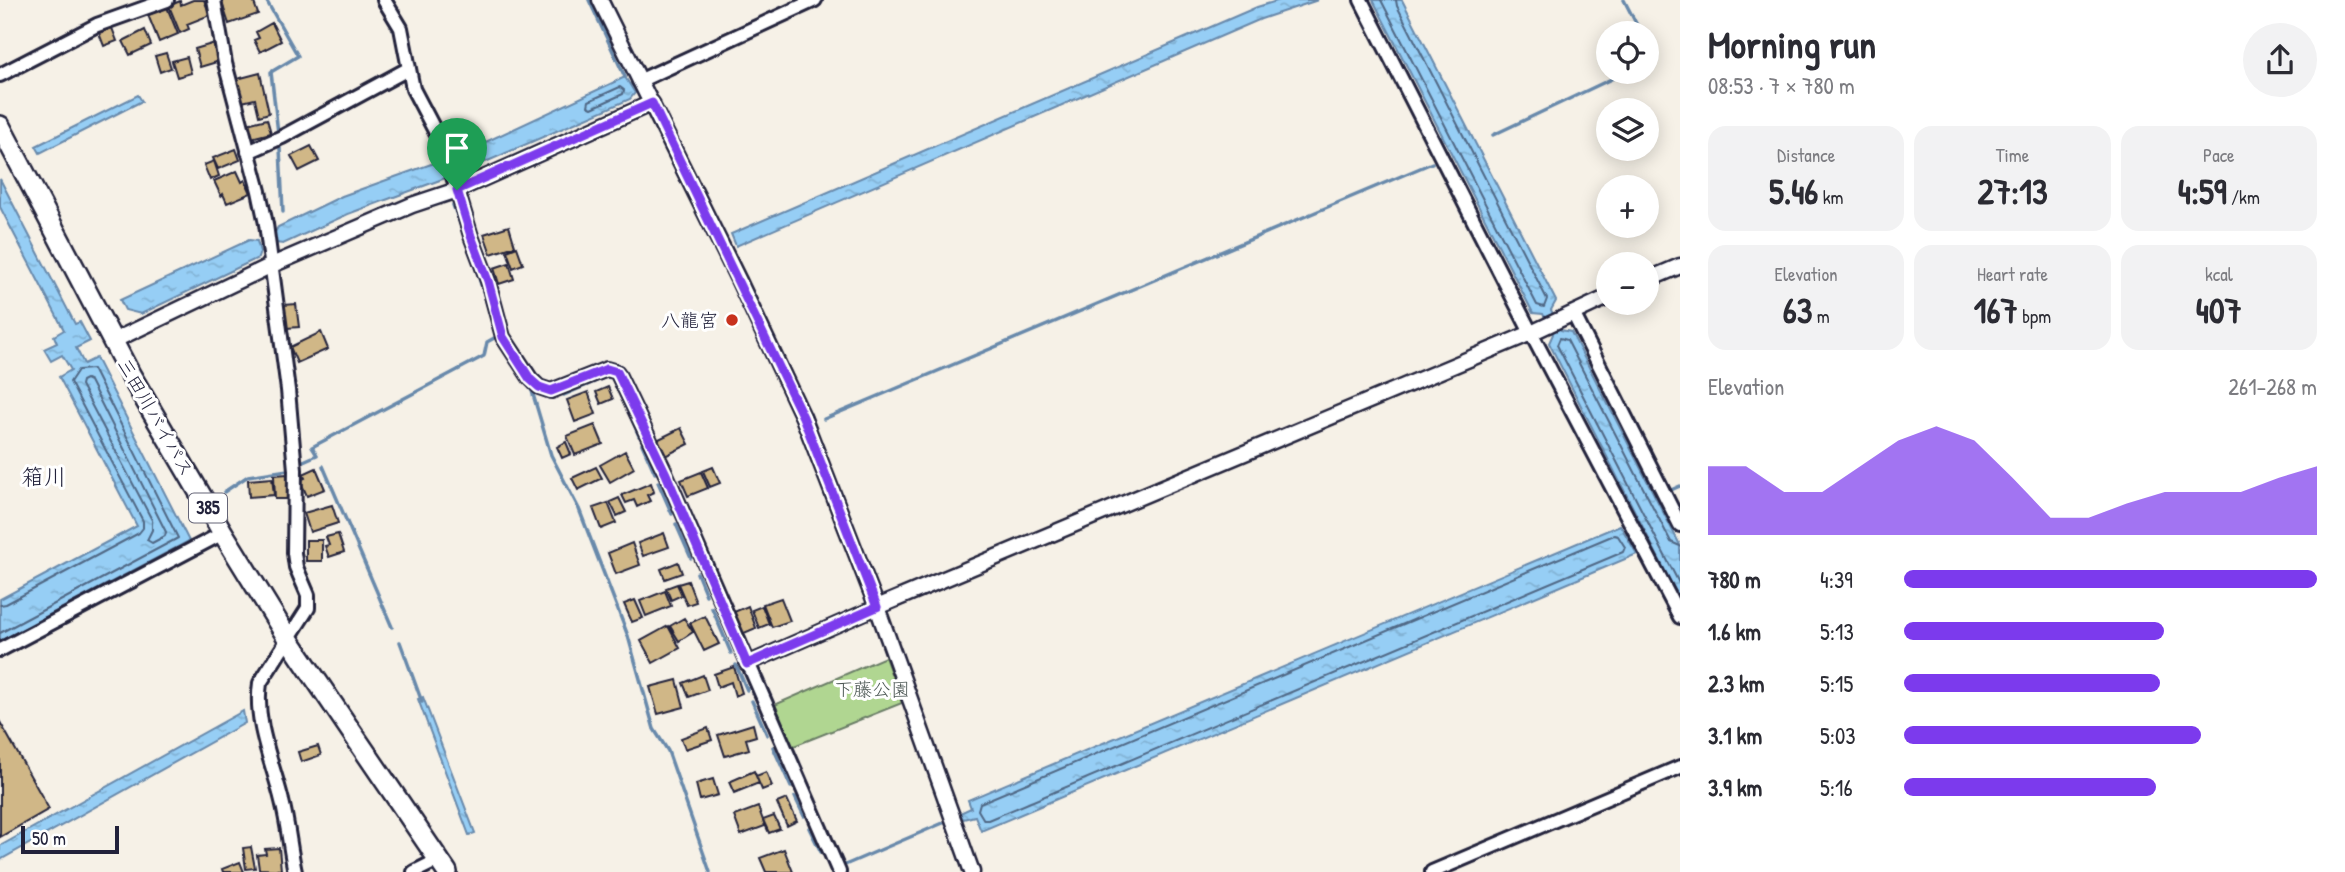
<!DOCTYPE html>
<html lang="en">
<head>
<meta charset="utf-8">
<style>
  body { margin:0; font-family:"Patrick Hand","Klee One",sans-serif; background:#f2f2f3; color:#2b2b33; height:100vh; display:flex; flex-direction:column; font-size:26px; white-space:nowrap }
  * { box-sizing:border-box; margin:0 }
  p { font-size:23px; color:#7c7c81 }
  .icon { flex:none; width:38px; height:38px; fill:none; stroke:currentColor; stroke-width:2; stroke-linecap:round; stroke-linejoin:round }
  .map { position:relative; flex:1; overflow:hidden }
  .sheet { display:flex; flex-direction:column; background:#fff; width:665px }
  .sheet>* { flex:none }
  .controls { position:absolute; left:1596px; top:21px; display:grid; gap:14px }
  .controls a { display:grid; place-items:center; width:63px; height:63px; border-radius:50%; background:#fff; box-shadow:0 4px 18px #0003; font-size:35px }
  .scale { position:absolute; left:21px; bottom:18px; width:98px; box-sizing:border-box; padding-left:7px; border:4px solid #22223b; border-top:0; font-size:19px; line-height:24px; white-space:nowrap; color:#22223b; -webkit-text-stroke:5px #fff; paint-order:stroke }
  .pin { position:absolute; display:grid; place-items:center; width:60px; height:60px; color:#fff; margin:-72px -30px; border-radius:50% 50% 50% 0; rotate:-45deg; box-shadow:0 0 7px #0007 }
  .pin .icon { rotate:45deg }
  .round { display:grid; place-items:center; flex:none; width:74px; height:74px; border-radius:37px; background:#f2f2f3 }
  .head { display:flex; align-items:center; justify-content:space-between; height:119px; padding:0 28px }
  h1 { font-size:38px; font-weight:800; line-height:52px }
  .stats { display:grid; grid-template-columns:repeat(3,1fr); gap:10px; height:119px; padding:7px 28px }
  .stats div { display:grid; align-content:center; border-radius:18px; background:#f2f2f3; text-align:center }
  .stats b { font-size:35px; font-weight:800 }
  .stats small { font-size:19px; font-weight:400 }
  .stats p { font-size:19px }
  .chart { height:196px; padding:14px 28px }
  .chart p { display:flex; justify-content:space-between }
  .chart svg { width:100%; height:126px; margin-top:7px; fill:#7c3aed; opacity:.7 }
  ul { padding:0 28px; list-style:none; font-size:23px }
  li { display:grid; grid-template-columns:112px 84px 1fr; align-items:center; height:52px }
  li i { height:18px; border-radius:9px; background:#7c3aed }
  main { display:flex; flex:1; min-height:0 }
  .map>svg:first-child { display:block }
  .green { fill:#b0d691; stroke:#697c66; stroke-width:2 }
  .water { fill:url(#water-ripples); stroke:#6889ab; stroke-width:2 }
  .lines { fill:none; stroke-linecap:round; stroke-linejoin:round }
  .shore { stroke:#506785; stroke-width:2 }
  .stream { stroke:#6889ab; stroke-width:3.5 }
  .building { fill:#d0b787; stroke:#22223b; stroke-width:2 }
  .minor-casing { stroke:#22223b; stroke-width:18 }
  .tertiary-casing { stroke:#22223b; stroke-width:19 }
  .trunk-casing { stroke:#22223b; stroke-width:24 }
  .minor { stroke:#fff; stroke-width:12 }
  .tertiary { stroke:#fff; stroke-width:14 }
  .trunk { stroke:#fff; stroke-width:19 }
  .route-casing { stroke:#fff; stroke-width:14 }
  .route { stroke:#7c3aed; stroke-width:9 }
  .poi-dot { fill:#c8321e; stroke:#fff; stroke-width:2.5 }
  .labels { text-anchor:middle; stroke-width:6; stroke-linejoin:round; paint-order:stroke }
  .shield { fill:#fff; stroke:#646476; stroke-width:2 }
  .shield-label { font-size:18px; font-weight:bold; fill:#22223b }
  .poi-label { font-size:19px; fill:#22223b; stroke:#fff; text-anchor:end }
  .street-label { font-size:19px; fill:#22223b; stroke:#fff }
  .park-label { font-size:19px; fill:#4d5855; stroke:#fff }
  .quarter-label { font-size:23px; fill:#22223b; stroke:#fff }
</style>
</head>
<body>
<main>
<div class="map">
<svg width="1680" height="872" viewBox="0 0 1680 872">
  <defs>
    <pattern id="water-ripples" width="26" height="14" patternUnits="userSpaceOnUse" patternTransform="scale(1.75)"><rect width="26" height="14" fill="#96cef5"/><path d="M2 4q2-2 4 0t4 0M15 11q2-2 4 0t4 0" fill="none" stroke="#81b1d3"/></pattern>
  </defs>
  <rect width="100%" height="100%" fill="#f6f1e7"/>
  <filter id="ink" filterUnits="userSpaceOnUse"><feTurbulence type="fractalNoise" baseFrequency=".0143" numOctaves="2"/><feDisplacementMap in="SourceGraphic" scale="14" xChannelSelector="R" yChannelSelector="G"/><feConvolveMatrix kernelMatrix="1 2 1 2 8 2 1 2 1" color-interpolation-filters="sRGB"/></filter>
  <g filter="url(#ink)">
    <path class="green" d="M 885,657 L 902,703 L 789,748 L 770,707 Z"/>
    <path class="water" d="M 1280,0 L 1318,0 L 1261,19 L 736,246 L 731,234 L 1257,7 Z
      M 1373,0 L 1402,0 L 1556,301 L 1551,310 L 1561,330 L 1571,332 L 1680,545 L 1680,600 L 1549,343 L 1553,334 L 1543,314 L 1533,313 Z
      M 625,77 L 635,93 L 630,99 L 467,170 L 348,214 L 283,244 L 276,243 L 274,234 L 278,227 L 342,196 L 462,153 Z
      M 138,95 L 142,101 L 40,153 L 36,146 Z
      M 0,179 L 75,324 L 80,322 L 90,341 L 76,348 L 84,364 L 96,358 L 189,541 L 0,641 L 0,599 L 137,526 L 59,377 L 71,370 L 62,355 L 51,361 L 44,349 L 57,343 L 54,336 L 64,330 L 0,207 Z
      M 249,240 L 257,241 L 260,252 L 258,258 L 141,314 L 125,310 L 120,300 Z
      M 1620,525 L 1637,554 L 981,831 L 975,816 L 963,819 L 960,813 L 971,808 L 968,800 Z
      M 423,697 L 475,833 L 469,835 L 418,699 Z
      M 243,711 L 245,723 L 0,860 L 0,846 Z"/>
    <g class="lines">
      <path class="shore" d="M 1381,0 L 1537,305 L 1544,307 L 1547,299 L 1397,6 L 1396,0
        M 620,87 L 624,90 L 623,94 L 592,108 L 588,106 L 589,101 Z
        M 86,379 L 90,381 L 166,532 L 165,536 L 152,543 L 147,540 L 152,530 L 152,520 L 81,385 L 82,381 Z
        M 1614,535 L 1618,536 L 1625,547 L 1623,552 L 988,820 L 984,820 L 978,810 L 980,803 Z
        M 1680,546 L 1671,542 L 1567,340 L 1560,338 L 1557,345 L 1680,585
        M 0,605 L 6,604 L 139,533 L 143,528 L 143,521 L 70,382 L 78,370 L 93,369 L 178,538 L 0,633"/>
      <path class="stream" d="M 266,0 L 298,56 L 271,72 L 278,133
        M 377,0 L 394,30 L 398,42
        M 589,0 L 625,77
        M 1624,0 L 1641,33
        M 1647,45 L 1653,59 L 1647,62
        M 1493,135 L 1626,72
        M 280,148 L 283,212
        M 453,205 L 465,236
        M 470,249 L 499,342
        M 527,383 L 532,391 L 551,455 L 579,509 L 628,636 L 654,729 L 668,751 L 710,872
        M 532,391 L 549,398
        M 621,394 L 625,403
        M 564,395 L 606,377 L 614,378 L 615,381
        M 629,412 L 639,436
        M 824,419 L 1432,163
        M 642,444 L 655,473
        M 299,463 L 317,455 L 312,447 L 484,356 L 487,342 L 496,337
        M 323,466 L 392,627
        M 658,482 L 672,514
        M 1671,490 L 1680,486
        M 224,492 L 248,476 L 288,470
        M 676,524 L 691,558
        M 697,573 L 706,595
        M 712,608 L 731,653
        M 400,642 L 422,702
        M 736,665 L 747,690
        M 752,701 L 767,735
        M 773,747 L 791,787
        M 795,797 L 804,816
        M 809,828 L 821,852
        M 845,865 L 943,823"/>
    </g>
    <path class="building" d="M 193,0 L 204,0 L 210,15 L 187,24 L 189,29 L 180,33 L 169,6 L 180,1 L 181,5 Z
      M 221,0 L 253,0 L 258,14 L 229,24 Z
      M 167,7 L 178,34 L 159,42 L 148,15 Z
      M 272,23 L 281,41 L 260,52 L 254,40 L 259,38 L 256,32 Z
      M 112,28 L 117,41 L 104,46 L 99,33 Z
      M 145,30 L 151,45 L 130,55 L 123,41 Z
      M 215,43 L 220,61 L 200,67 L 195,49 Z
      M 166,53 L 171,68 L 160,72 L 155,56 Z
      M 187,57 L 191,73 L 177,77 L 172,61 Z
      M 260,73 L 269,113 L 259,116 L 255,99 L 242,102 L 237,79 Z
      M 267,119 L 271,133 L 251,138 L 247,124 Z
      M 311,146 L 319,161 L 299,171 L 291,156 Z
      M 236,149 L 240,160 L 218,169 L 213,158 Z
      M 214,161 L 219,176 L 210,180 L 204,165 Z
      M 237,171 L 242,182 L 245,180 L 251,193 L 227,203 L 223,194 L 221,196 L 214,181 Z
      M 509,226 L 515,246 L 491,254 L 484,234 Z
      M 517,247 L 523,264 L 513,268 L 507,251 Z
      M 509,263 L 514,279 L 499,284 L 494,268 Z
      M 296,304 L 299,327 L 287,328 L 284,305 Z
      M 321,332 L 328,349 L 297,363 L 290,347 Z
      M 608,387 L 613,399 L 601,404 L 596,392 Z
      M 588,392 L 596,414 L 575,422 L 567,400 Z
      M 595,425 L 603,444 L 575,455 L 567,436 Z
      M 681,428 L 689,444 L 665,456 L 657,440 Z
      M 566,442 L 571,454 L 562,458 L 557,447 Z
      M 625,451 L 634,468 L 610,482 L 600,465 Z
      M 596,467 L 602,478 L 578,490 L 572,478 Z
      M 713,467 L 720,483 L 710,487 L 703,471 Z
      M 316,468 L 325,489 L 307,496 L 300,480 L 305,478 L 303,474 Z
      M 701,472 L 708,488 L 688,496 L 681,480 Z
      M 288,474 L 289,499 L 275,499 L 274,475 Z
      M 272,478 L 274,495 L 249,497 L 248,480 Z
      M 651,483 L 654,492 L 647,495 L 650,501 L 637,507 L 634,500 L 626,503 L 622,495 Z
      M 619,498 L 626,512 L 617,516 L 610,502 Z
      M 608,503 L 616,523 L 601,529 L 593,508 Z
      M 332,505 L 338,523 L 310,532 L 304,513 Z
      M 664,533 L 669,547 L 643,556 L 638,543 Z
      M 338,534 L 344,552 L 329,557 L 325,546 L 329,545 L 326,537 Z
      M 306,540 L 322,540 L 322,561 L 306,561 Z
      M 632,543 L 640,565 L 616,574 L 608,553 Z
      M 678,562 L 682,573 L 665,579 L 661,569 Z
      M 688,581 L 696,602 L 687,605 L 678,584 Z
      M 677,584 L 682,595 L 671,600 L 666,588 Z
      M 665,591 L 671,606 L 646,616 L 640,601 Z
      M 781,598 L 790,621 L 772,627 L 763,604 Z
      M 635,600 L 643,618 L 632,622 L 624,604 Z
      M 748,606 L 756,628 L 742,634 L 734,612 Z
      M 762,606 L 769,624 L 759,628 L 752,610 Z
      M 705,616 L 719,644 L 704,651 L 690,623 Z
      M 684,618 L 693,632 L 679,641 L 670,626 Z
      M 668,626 L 680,648 L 653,663 L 641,641 Z
      M 734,667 L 742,693 L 735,696 L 731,682 L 718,687 L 714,674 Z
      M 703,675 L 708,690 L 689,697 L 683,683 Z
      M 677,680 L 684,707 L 658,714 L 650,687 Z
      M 0,722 L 49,809 L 0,837 Z
      M 753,724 L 756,736 L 746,739 L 749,749 L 725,756 L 718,735 Z
      M 708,728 L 712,740 L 685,749 L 681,738 Z
      M 318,746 L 321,755 L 301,762 L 298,752 Z
      M 754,771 L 759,783 L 734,793 L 729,782 Z
      M 766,772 L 772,786 L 762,790 L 756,776 Z
      M 713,779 L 718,795 L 700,800 L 696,784 Z
      M 787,799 L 797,821 L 787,826 L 777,803 Z
      M 758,807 L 765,826 L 741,835 L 734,816 Z
      M 774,816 L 780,829 L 769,833 L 763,820 Z
      M 251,847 L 255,868 L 246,869 L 243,848 Z
      M 279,848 L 281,870 L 259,869 L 257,855 L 266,854 L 265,849 Z
      M 784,849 L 793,872 L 766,872 L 760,858 Z
      M 240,862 L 244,872 L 223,872 L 222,869 Z"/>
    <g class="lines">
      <g class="minor-casing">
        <path id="minor" d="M 214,0 L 225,63 L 259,191 L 266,224 L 288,390 L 295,470 L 294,553 L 296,567 L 308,595 L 308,608 L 260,683 C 254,723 273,763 282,801 C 288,824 290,849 295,872
          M 384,0 L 401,28 L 413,89 L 445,150 L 471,236 L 488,281 L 503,337 L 530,378 L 539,387 L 551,391 L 607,369 L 617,372 L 666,474 L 839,872
          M 1361,0 L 1531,333 L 1680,617
          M 0,75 L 97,25 L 167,0
          M 639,81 L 815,0
          M 248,152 L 282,137 L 408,69
          M 1573,313 L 1680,525
          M 0,650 L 223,533
          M 747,664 L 877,607
          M 414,872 L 438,860
          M 1432,872 L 1680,767"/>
      </g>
      <g class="tertiary-casing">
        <path id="tertiary" d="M 600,0 L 739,281 L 803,417 L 877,607 L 972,872
          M 1647,280 L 1680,266
          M 113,341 L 272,265 L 412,205 L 457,190 L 652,103
          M 877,607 L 1531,333 L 1608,297"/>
      </g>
      <g class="trunk-casing">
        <path id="trunk" d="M 0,126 L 130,374 L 223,533 L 287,637 L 447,872"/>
      </g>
      <use href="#minor" class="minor"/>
      <use href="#tertiary" class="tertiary"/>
      <use href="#trunk" class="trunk"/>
    </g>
  </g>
  <g class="lines" filter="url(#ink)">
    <g class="route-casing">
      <path id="route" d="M 652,103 L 803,417 L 877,607 L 747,664 L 666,474 L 617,372 L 607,369 L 551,391 L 539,387 L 530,379 L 503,337 L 488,281 L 471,236 L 457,190 Z"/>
    </g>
    <use href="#route" class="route"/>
  </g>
  <circle class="poi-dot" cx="732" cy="320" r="7"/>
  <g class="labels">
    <rect class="shield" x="189" y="493.5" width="38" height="29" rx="5"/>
    <g class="shield-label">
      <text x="208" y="514">385</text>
    </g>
    <g class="poi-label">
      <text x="718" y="327">八龍宮</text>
    </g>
    <g class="street-label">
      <text transform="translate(156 417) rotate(60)" y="7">三田川バイパス</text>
    </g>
    <g class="park-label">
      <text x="872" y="696">下藤公園</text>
    </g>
    <g class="quarter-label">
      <text x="44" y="485">箱川</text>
    </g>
  </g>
</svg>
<div class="controls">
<a><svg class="icon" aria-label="locate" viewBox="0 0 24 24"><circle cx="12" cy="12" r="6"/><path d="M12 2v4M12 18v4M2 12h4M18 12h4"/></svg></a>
<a><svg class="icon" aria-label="layers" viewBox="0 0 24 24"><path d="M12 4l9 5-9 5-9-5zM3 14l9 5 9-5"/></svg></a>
<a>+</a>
<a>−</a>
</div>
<div class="scale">50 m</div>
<div class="pin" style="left:457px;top:190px;background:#1e9e55"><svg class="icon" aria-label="arrive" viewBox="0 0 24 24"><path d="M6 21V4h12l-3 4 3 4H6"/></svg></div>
</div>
<section class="sheet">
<div class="head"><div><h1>Morning run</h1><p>08:53 · 7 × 780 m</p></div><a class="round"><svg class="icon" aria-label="share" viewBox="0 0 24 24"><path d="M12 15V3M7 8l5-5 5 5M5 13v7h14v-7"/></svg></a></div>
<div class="stats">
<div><p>Distance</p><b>5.46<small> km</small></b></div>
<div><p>Time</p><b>27:13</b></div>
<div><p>Pace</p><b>4:59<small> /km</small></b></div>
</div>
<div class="stats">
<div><p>Elevation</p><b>63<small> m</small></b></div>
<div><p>Heart rate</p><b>167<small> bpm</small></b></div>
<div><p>kcal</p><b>407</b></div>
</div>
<div class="chart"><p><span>Elevation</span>261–268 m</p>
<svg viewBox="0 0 160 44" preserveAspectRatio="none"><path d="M0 44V20L10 20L20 29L30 29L40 20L50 11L60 6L70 11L80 24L90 38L100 38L110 33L120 29L130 29L140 29L150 24L160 20V44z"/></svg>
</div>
<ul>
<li><b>780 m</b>4:39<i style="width:100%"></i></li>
<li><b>1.6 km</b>5:13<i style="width:63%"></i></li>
<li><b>2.3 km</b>5:15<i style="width:62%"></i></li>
<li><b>3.1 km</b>5:03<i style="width:72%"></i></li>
<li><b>3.9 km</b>5:16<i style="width:61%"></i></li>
</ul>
</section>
</main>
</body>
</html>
